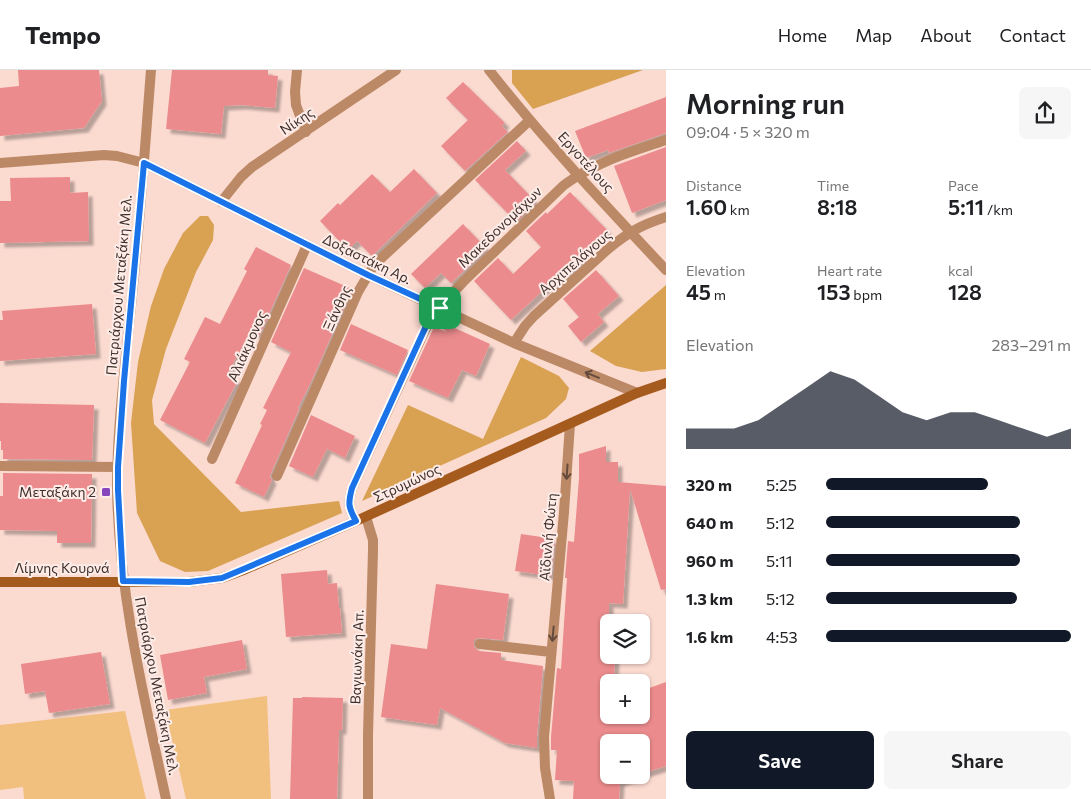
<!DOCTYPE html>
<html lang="en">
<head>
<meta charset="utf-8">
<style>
  body { margin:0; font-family:Commissioner,sans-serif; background:#f6f6f6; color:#202124; height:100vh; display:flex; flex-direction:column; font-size:19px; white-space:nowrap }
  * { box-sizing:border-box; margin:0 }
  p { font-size:16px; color:#757577 }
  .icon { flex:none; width:28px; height:28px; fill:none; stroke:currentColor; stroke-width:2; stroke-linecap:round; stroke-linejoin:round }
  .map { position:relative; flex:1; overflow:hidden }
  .sheet { display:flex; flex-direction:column; background:#fff; width:425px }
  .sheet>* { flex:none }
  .buttons { position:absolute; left:600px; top:544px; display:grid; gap:10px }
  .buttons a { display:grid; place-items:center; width:50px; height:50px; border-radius:8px; background:#fff; box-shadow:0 1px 4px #0004; font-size:25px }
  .pin { position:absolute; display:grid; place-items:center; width:42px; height:42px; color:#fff; margin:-21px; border-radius:10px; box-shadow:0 2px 8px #0006 }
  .round { display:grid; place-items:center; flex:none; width:52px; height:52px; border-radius:8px; background:#f6f6f6 }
  .summary { display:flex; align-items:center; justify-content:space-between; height:85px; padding:0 20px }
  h1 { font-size:28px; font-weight:600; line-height:38px }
  .figures { display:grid; grid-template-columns:repeat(3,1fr); gap:8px; height:85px; padding:5px 20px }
  .figures div { display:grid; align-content:center }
  .figures b { font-size:21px; font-weight:600 }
  .figures small { font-size:14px; font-weight:400 }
  .figures p { font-size:14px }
  .chart { height:140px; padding:10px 20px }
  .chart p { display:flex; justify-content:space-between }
  .chart svg { width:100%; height:90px; margin-top:5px; fill:#111827; opacity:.7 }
  .cta { display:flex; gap:10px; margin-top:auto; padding:10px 20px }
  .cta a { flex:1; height:58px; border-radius:8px; background:#111827; color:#fff; font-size:20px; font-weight:600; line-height:58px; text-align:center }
  .cta a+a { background:#f6f6f6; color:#202124 }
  ul { padding:0 20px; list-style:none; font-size:16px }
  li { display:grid; grid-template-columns:80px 60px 1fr; align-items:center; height:38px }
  li i { height:12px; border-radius:6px; background:#111827 }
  header { display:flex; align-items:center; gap:30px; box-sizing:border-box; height:70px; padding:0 25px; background:#fff; border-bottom:1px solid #e0e0e0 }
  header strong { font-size:24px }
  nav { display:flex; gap:28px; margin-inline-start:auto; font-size:18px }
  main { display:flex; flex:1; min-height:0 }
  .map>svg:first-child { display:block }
  .green { fill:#f1c07f }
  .forest { fill:#d9a152 }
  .building { fill:#eb8b8d; filter:url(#shadow) }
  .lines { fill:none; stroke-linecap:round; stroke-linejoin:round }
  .street { stroke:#bc8966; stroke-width:10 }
  .secondary { stroke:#a55b1e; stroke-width:10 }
  .oneway { stroke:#654b3d }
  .route-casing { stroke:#fff; stroke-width:10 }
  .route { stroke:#1a73e8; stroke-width:6 }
  .poi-dot { fill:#8645ba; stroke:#fdece7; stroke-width:2 }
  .labels { text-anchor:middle; stroke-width:4; stroke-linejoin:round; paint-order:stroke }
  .street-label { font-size:14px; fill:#40302b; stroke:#fdece7 }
  .poi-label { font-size:14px; fill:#40302b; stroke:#fdece7; text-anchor:end }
</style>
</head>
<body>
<header>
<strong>Tempo</strong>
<nav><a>Home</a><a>Map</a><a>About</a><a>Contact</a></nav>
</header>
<main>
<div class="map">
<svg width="666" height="729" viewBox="0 0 666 729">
  <defs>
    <filter id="shadow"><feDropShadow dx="4.5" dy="4.5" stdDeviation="1" flood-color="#0004"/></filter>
  </defs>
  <rect width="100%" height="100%" fill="#fbdad0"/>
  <path class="green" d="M 267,626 L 271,729 L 186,729 L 165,640 Z
    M 125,641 L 146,729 L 24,729 L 23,717 L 0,720 L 0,655 Z"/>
  <path class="forest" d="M 512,0 L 643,0 L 533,39 L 512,13 Z
    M 200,146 L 208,146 L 214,155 L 213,170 L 196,202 L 166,279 L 152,330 L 154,354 L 241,442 L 339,431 L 342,443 L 208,501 L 185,502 L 160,491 L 137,443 L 131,353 L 138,292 L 151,236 L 164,199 L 183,163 Z
    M 666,215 L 666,299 L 642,302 L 616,296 L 590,281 Z
    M 521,287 L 559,306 L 569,318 L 566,329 L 546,348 L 362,431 L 408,335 L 483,369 Z"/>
  <path class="building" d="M 18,0 L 99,0 L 102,31 L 84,58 L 0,66 L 0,18 L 19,16 Z
    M 172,0 L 268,0 L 268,5 L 278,6 L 275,38 L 242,35 L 224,36 L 221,64 L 166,59 Z
    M 463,12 L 505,53 L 502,56 L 508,62 L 465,101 L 441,76 L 468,50 L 446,28 Z
    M 666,27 L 666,63 L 609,83 L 608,80 L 586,88 L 575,61 Z
    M 517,71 L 526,81 L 505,100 L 536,132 L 516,152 L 475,110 Z
    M 666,77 L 666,130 L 632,143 L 614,96 Z
    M 414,99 L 437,123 L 372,186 L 357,171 L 348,180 L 320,151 L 338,133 L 340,135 L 372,104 L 390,122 Z
    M 70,107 L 70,123 L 88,122 L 89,171 L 0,173 L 0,131 L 11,131 L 10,108 Z
    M 570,122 L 607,160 L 582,184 L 586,189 L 554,219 L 550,214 L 511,250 L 474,211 L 498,188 L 513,204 L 541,177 L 526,161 L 546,142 L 547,144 Z
    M 463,154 L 487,179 L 451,213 L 441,203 L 425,218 L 411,204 Z
    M 256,177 L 291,195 L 259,266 L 250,262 L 227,305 L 238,310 L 205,373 L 160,350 L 190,292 L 184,289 L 205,247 L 220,254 L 247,201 L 244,199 Z
    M 304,198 L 352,219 L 311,312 L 298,338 L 299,339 L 271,403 L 270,407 L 272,410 L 264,427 L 235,413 L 262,355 L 260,354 L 267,340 L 263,338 L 291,282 L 271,272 Z
    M 596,200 L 619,226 L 598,244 L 604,252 L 581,272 L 568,256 L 579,247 L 563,229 Z
    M 92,234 L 96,284 L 0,291 L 0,250 L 3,250 L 2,241 Z
    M 437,250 L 490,274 L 476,306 L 462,300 L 448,328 L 409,311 L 434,257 L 447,262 L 436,252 Z
    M 351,254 L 408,280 L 397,305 L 340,280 Z
    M 0,333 L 94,335 L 92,390 L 3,389 L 3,380 L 1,380 L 1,371 L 0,371 Z
    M 311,345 L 355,366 L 345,388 L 327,379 L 313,407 L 289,396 Z
    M 606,376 L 606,392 L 618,392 L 618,412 L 666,416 L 666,519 L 661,520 L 630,419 L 623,534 L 609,533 L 609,585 L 615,585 L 614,612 L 609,612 L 609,645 L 641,645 L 641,621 L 666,612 L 666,696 L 641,704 L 641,672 L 609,672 L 609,705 L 640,705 L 620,712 L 619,729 L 573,729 L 574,711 L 555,710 L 557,680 L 551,680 L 551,667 L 557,598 L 561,599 L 567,508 L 565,508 L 568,471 L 574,472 L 579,408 L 579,384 Z
    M 3,403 L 92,404 L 91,473 L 57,473 L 57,461 L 0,460 L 0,426 L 3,426 Z
    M 521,464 L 555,469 L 551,506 L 515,501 Z
    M 327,500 L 328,514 L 337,513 L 339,538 L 340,538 L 342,563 L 286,567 L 281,504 Z
    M 436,514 L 509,524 L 503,570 L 478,568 L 474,570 L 474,576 L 476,579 L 479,581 L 501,583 L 501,590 L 543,596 L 537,666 L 537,678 L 505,673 L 440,638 L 437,655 L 381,647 L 391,574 L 427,579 Z
    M 242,570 L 247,599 L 204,607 L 207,623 L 168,630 L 160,585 Z
    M 101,582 L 110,634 L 49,643 L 45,621 L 25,624 L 21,594 Z
    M 302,627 L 343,628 L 342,660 L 339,660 L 337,729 L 290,729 L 293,628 L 302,628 Z"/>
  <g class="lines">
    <path class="street" d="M 151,0 C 145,76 140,151 132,226 C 126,290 117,355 117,419 C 119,525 144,627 166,729
      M 297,0 L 295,22 L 296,35 L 306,62
      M 489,0 C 544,70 605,135 666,200
      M 0,93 L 104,85 L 117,86 L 144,93 L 368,205 L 514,273 L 637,323
      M 221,132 L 241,107 L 252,97 L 396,0
      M 514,273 L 525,256 L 534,246 L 608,179 C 629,162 641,155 666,147
      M 212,389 L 307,175
      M 0,396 L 118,397
      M 277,406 L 358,222 L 374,195 L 530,50
      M 366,447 L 373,470 L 373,480 L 368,665 L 368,729
      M 356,451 C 348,437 348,433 352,418 L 432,245 L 464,211 L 564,115 C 595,92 631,82 666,70
      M 480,574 L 551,582
      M 550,729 L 545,698 L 544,667 L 564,442 L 570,354"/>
    <path class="secondary" d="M 0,512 L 189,512 L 222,508 L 246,499 L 356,451 L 637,323 L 666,313"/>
  </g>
  <defs><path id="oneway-shaft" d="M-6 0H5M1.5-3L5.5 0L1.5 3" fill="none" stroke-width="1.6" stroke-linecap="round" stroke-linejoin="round" transform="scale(1.25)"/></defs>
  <g class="oneway">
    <use href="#oneway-shaft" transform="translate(592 305) rotate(-158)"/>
    <use href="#oneway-shaft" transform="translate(567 402) rotate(94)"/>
    <use href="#oneway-shaft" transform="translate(553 564) rotate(95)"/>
  </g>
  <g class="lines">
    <g class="route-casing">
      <path id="route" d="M 144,93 L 368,205 L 440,238 L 432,245 L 427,254 L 352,418 C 348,433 348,437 356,451 L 246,498 L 222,508 L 189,512 L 123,511 L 118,420 L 118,397 L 124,311 Z"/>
    </g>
    <use href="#route" class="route"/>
  </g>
  <rect class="poi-dot" x="101" y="417" width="10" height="10" rx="2.5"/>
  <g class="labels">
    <g class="street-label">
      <text transform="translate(297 51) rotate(-34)" y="5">Νίκης</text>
      <text transform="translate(586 92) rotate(48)" y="5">Εργοτέλους</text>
      <text transform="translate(500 157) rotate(-44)" y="5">Μακεδονομάχων</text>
      <text transform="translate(367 189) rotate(26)" y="5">Δοξαστάκη Αρ.</text>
      <text transform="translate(575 192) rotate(-41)" y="5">Αρχιπελάγους</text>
      <text transform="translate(119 215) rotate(-85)" y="5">Πατριάρχου Μεταξάκη Μελ.</text>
      <text transform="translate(337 238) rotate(-66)" y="5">Ξάνθης</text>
      <text transform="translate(247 276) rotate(-66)" y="5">Αλιάκμονος</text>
      <text transform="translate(407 413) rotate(-25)" y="5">Στρυμώνος</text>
      <text transform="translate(548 467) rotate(-85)" y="5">Αϊδινλή Φώτη</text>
      <text x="62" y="503">Λίμνης Κουρνά</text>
      <text transform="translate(357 587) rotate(-88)" y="5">Βαγιωνάκη Απ.</text>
      <text transform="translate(157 616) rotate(79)" y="5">Πατριάρχου Μεταξάκη Μελ.</text>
    </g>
    <g class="poi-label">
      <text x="96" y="427">Μεταξάκη 2</text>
    </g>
  </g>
</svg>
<div class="buttons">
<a><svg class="icon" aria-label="layers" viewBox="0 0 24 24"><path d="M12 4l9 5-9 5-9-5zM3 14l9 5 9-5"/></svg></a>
<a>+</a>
<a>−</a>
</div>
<div class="pin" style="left:440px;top:238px;background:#1e9e55"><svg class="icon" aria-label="arrive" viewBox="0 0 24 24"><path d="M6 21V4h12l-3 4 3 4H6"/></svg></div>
</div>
<section class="sheet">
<div class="summary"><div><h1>Morning run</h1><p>09:04 · 5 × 320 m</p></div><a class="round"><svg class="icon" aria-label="share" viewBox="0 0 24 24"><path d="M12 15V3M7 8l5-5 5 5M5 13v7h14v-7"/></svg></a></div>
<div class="figures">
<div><p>Distance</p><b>1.60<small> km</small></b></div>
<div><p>Time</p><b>8:18</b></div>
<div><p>Pace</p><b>5:11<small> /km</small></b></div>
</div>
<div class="figures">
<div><p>Elevation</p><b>45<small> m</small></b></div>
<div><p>Heart rate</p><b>153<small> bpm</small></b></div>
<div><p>kcal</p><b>128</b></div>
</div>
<div class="chart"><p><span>Elevation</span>283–291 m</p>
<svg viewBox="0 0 160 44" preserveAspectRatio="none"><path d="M0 44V34L10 34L20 34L30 30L40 22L50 14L60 6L70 10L80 18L90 26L100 30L110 26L120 26L130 30L140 34L150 38L160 34V44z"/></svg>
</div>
<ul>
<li><b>320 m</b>5:25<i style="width:66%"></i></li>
<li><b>640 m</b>5:12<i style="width:79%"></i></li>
<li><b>960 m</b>5:11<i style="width:79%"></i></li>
<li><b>1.3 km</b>5:12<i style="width:78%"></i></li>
<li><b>1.6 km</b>4:53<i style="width:100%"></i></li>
</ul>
<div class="cta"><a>Save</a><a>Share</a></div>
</section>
</main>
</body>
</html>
